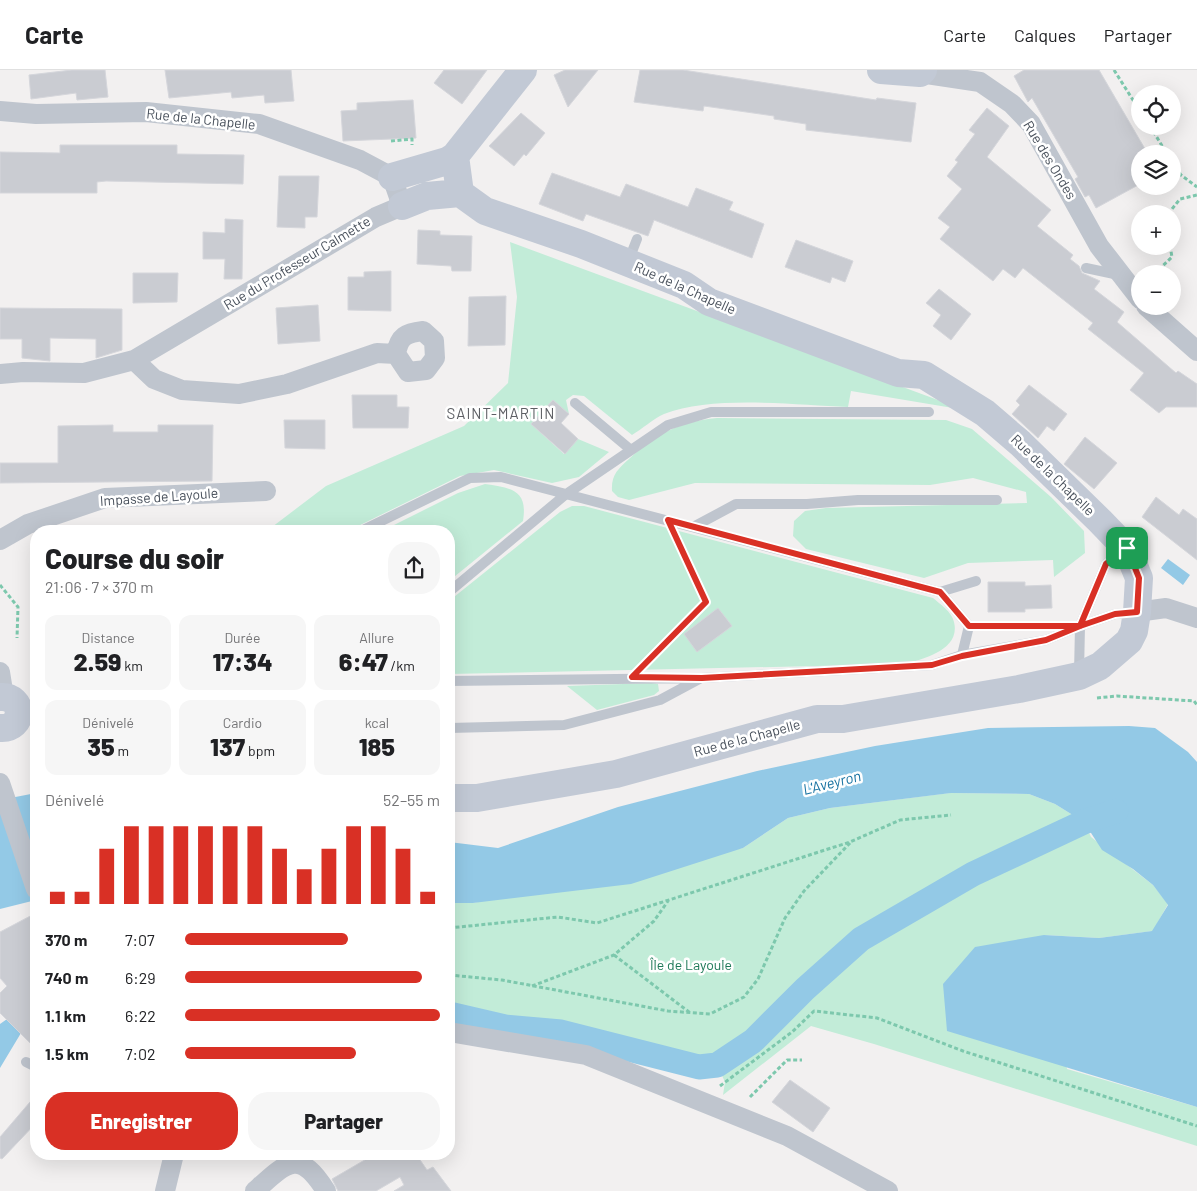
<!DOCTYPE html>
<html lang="fr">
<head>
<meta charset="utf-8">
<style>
  body { margin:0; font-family:Barlow,sans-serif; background:#f6f6f6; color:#202124; height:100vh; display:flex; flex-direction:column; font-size:19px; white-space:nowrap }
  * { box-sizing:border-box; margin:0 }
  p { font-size:16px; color:#757577 }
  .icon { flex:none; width:28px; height:28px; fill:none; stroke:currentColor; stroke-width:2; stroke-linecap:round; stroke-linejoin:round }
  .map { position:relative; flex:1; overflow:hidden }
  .side { position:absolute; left:30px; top:455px; width:425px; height:635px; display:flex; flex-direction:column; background:#fff; border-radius:20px; box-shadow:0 5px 20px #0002 }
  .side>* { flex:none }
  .controls { position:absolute; left:1131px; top:15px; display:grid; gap:10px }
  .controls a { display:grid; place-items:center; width:50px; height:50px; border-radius:50%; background:#fff; box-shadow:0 5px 20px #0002; font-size:25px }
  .pin { position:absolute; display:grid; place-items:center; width:42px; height:42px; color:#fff; margin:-21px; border-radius:10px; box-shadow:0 2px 8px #0006 }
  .round { display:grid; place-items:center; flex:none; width:52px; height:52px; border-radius:20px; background:#f6f6f6 }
  .summary { display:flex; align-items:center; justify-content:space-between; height:85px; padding:0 15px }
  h1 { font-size:28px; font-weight:800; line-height:38px }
  .figures { display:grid; grid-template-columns:repeat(3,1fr); gap:8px; height:85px; padding:5px 15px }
  .figures div { display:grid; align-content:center; border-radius:12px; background:#f6f6f6; text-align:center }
  .figures b { font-size:25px; font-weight:800 }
  .figures small { font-size:14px; font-weight:400 }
  .figures p { font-size:14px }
  .chart { height:140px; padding:10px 15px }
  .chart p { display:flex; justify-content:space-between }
  .chart svg { width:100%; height:90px; margin-top:5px; stroke:#d93025; stroke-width:6 }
  .button { display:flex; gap:10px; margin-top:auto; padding:10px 15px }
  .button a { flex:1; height:58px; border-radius:20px; background:#d93025; color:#fff; font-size:20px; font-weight:800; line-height:58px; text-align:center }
  .button a+a { background:#f6f6f6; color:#202124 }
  ul { padding:0 15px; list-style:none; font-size:16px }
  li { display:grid; grid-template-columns:80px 60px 1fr; align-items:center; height:38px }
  li i { height:12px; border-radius:6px; background:#d93025 }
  header { display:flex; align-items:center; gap:30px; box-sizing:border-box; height:70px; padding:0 25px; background:#fff; border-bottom:1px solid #e0e0e0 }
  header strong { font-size:24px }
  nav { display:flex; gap:28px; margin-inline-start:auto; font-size:18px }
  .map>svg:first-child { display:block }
  .green { fill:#c2ecd8 }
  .water { fill:#93c9e6 }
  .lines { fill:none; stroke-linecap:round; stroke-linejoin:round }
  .canal { stroke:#93c9e6; stroke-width:25 }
  .building { fill:#caccd2; stroke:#d5d6db }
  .path { stroke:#7dc8ad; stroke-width:3; stroke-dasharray:4 2.5; stroke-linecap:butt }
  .lane { stroke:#bfc5ce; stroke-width:10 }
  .street { stroke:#bfc5ce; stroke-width:20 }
  .secondary { stroke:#c2c9d5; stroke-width:28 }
  .route-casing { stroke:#fff; stroke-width:10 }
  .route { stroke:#d93025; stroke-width:6 }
  .labels { text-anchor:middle; stroke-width:5; stroke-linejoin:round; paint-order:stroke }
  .street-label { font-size:14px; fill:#49515c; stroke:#fff }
  .park-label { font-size:14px; fill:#1e7958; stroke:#fff }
  .neighbourhood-label { font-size:15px; letter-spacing:1px; fill:#5d5f64; stroke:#fff }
  .water-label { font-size:15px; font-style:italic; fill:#1772a1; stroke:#fff }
</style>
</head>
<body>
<header>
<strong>Carte</strong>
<nav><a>Carte</a><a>Calques</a><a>Partager</a></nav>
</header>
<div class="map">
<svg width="1197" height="1121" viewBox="0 0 1197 1121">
  <rect width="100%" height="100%" fill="#f2f0f0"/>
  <path class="green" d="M 510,172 L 965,340 L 851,321 L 848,337 C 795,335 712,325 664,344 C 653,349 642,359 632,365 L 584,326 L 573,325 L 566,330 L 569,344 L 553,330 L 531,354 L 564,384 L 578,369 L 609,382 L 579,407 L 552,413 L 494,400 L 460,406 L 348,461 L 263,461 L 272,457 L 326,416 L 464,356 L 508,313 L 517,227 Z
    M 717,348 L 946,350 L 972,359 L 1051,427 L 1084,461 L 1085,483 L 1054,507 L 1053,490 L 968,493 L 924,508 L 806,479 L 793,466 L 794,451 L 805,441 L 826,438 L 1027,433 L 1026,422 L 973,408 L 930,415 L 695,413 L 629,430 L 618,427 L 612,421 C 611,405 618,399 629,389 C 657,363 679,352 717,348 Z
    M 485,414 C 512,418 528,420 523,451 L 449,511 L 449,461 L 382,461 L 458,423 Z
    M 572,436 L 584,436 L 933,528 C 940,534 952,542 954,552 C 961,580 923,589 905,594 L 449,604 L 449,531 L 560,442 Z
    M 651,613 L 658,614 L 659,621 L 654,625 L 597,640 L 567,616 Z
    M 950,723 L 1029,724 L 1055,734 L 1084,752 L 1091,767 L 1153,815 L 1168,834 L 1153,861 L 1099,868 L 1044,865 L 1067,999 L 1197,1037 L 1197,1076 L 874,974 L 811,956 L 723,1025 L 725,1012 L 717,995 L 699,997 L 561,962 L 505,957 L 449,944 L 449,833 L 473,833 L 743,778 L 788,748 L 830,738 Z"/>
  <path class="water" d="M 1168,489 L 1190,505 L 1183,515 L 1161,498 Z
    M 1129,656 L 1155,658 L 1188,682 L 1197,692 L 1197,1037 L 947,961 L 943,914 L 975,877 L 1044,865 L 1099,868 L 1152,861 L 1168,835 L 1153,815 L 1133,799 L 1102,780 L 1084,752 L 1055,734 L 1029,724 L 951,723 L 830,738 L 788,748 L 743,778 L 631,814 L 473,833 L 449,833 L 449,772 L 498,778 L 618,737 L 757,701 L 875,676 L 988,658 Z
    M 36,723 L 36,830 L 0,839 L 0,730 Z
    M 24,937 L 21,963 L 0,998 L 0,954 Z"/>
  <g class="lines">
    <path class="canal" d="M 449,944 L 505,957 L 561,962 L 699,997 L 717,995 L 753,971 L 805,919 L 861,869 L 973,804 L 1084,752 L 1116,741"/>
  </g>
  <path class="building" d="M 72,0 L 105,0 L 108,27 L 77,30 L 76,23 L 31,29 L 29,5 Z
    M 165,0 L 291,0 L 294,31 L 265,33 L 264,25 L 232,28 L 231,22 L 169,28 Z
    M 444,0 L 487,0 L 462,34 L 434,13 Z
    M 565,0 L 598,0 L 568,37 L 554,5 Z
    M 640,0 L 683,0 L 876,30 L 877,28 L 916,33 L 911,72 L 806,60 L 806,54 L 774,49 L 774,46 L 704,36 L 703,41 L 634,32 Z
    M 1024,0 L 1099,0 L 1148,84 L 1140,84 L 1140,114 L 1096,138 L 1089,125 L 1085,127 L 1075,109 L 1078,107 L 1032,28 L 1028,32 L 1014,6 Z
    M 413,30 L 416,68 L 343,71 L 341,41 L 357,40 L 357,33 Z
    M 987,38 L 1009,56 L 987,87 L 1051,140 L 1037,156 L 1073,185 L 1070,189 L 1079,196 L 1082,203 L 1100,211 L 1094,219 L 1124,242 L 1117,252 L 1176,303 L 1178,301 L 1197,314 L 1197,337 L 1166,337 L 1159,343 L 1130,320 L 1144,303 L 1088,259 L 1093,253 L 1023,198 L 1015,208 L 1003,199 L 993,211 L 940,169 L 950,157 L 938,148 L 962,119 L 947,106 L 958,92 L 955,90 L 975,64 L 969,60 Z
    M 521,43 L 545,63 L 526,86 L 524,84 L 514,96 L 489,76 Z
    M 60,75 L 177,75 L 177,84 L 244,85 L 243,114 L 106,111 L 97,112 L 97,123 L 0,123 L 0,82 L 60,83 Z
    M 552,103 L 620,127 L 626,114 L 688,137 L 696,118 L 733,132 L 729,140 L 764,154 L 752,188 L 654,150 L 648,166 L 586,144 L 583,151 L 539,134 Z
    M 279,106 L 319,106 L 317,147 L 305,147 L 305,158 L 277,157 Z
    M 225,149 L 243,150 L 242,209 L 224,209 L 225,189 L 203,189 L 203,162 L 225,163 Z
    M 418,160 L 440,161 L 440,165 L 472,166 L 471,201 L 452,201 L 451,196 L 417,194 Z
    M 796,170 L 853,191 L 845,212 L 832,207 L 830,213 L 785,197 Z
    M 391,201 L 391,241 L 348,240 L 348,207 L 364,207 L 364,202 Z
    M 133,203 L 178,203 L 177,232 L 133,233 Z
    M 939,219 L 971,244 L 951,270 L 933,256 L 941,245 L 926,233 Z
    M 506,226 L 505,275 L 468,276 L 469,227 Z
    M 318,235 L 320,271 L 278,274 L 276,238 Z
    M 0,238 L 122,239 L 122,280 L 96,288 L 96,269 L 50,268 L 50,291 L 22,288 L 22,269 L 0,269 Z
    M 1029,315 L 1067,344 L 1054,361 L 1047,356 L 1038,368 L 1012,344 L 1020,335 L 1016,331 Z
    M 352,325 L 397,325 L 397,337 L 409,337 L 408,358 L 353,358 Z
    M 553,330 L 569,344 L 561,353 L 578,369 L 565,384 L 531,354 Z
    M 284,350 L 325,350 L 325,379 L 285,378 Z
    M 113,355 L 113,362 L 158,362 L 158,355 L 213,355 L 212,411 L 0,413 L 0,393 L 58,393 L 58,356 Z
    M 1085,367 L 1117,393 L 1094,419 L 1064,394 Z
    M 1156,427 L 1179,445 L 1183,439 L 1197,449 L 1197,490 L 1142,447 Z
    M 988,512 L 1025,512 L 1025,516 L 1051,515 L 1052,538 L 1025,539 L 1025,542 L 988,542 Z
    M 718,538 L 732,556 L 697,582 L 684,564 Z
    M 36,843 L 36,979 L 0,943 L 0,923 L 7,916 L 0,908 L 0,862 Z
    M 790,1010 L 830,1038 L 813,1062 L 772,1032 Z
    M 36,1025 L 36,1053 L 2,1089 L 0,1088 L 0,1067 Z
    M 375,1084 L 416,1084 L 427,1100 L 433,1097 L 451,1121 L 394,1121 L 404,1115 L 400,1107 L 376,1121 L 338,1121 L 332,1109 Z"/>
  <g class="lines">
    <path class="path" d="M 1114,0 L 1140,41
      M 1150,56 L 1167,84
      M 391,71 L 412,69 L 412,75
      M 1172,92 L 1181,105 L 1197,117
      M 1168,144 L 1180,129 L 1197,125
      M 1154,204 L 1172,187 L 1170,176
      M 0,515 L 18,537 L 17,568
      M 646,592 L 706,532 L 677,471
      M 1097,628 L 1117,626 L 1194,631 L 1197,635
      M 449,858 L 558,847 L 597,853 L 850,772 L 900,750 L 951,745
      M 614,885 L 689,942
      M 449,905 L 502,910 L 668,941 L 710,944 L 744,927 L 758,909 L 785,848 L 804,821 L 850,773
      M 532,916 L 614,885 L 654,851 L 668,831
      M 720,1016 L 792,962 L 814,941 L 877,948 L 963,981 L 1197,1056
      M 750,1027 L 787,990 L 802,990"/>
    <path class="lane" d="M 628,192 L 637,169
      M 1086,198 L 1119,205
      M 575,333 L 631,380
      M 695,456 L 736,434 L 807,434 L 858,430 L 997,430
      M 361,461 L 470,408 L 501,407 L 940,522 L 969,556 L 962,585 L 932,595 L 702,608 L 449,611
      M 449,522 L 565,425 L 668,355 L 711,342 L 929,342
      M 940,522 L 976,511
      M 969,556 L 1074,556
      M 962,585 L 1046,570 L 1080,556 L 1115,544 L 1135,543
      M 1079,603 L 1080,556 L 1106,494 L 1125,479
      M 449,658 L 564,655 L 660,630 L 701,608
      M 26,992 L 36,997"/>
    <path class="street" d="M 920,3 L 980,12 L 1012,34 L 1031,54 L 1099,176 L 1140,229
      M 0,41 L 36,44 L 146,42 L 259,54 L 360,90 L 392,107 L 402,136 L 376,147 L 134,290 L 84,303 L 23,302 L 0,304
      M 1146,236 L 1197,281
      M 134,290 L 154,309 L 182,320 L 239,324 L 287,314 L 377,283 L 396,284 L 408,302 L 426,300 L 435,288 L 434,271 L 423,261 C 406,263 399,266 396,284
      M 0,470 L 28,454 L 105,428 L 266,421
      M 1137,542 L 1166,538 L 1197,548
      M 0,602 L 4,627
      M 0,713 L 36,819
      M 449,962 L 586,985 L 787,1066 L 888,1121
      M 165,1121 L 174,1084
      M 255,1121 C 287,1092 299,1078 326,1121"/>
    <path class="secondary" d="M 881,0 L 920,3 L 923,0
      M 392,107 L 447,91 L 455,86 L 523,0
      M 402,136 L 427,126 L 460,123
      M 0,627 C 25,625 25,660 0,658
      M 449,728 L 477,728 L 616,704 L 817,649 L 843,649 L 1019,619 L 1079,606 L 1100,596 L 1129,571 L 1134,561 L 1137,542 L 1139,508 L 1127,479 L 1100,451 L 1020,373 L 985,343 L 924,305 L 898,303 L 709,232 L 684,215 L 581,174 L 485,141 L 460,123 L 455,86"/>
  </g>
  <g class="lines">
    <g class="route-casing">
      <path id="route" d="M 1127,478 L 1106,494 L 1080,556 L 969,556 L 940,522 L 668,450 L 706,532 L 632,607 L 702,608 L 932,595 L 962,586 L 1046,570 L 1080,556 L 1115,544 L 1137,542 L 1139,508 L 1127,478"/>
    </g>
    <use href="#route" class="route"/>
  </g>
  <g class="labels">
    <g class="street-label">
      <text transform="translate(201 49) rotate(6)" y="5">Rue de la Chapelle</text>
      <text transform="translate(1050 90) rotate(59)" y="5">Rue des Ondes</text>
      <text transform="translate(297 193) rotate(-31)" y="5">Rue du Professeur Calmette</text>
      <text transform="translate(685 218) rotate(24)" y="5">Rue de la Chapelle</text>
      <text transform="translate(1053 405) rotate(44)" y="5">Rue de la Chapelle</text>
      <text transform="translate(159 427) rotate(-4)" y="5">Impasse de Layoule</text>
      <text transform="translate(747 668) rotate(-15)" y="5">Rue de la Chapelle</text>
    </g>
    <g class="park-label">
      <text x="691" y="900">Île de Layoule</text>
    </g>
    <g class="neighbourhood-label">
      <text x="501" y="349">SAINT-MARTIN</text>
    </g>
    <g class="water-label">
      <text transform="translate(832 713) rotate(-14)" y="5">L'Aveyron</text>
    </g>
  </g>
</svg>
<div class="controls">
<a><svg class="icon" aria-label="locate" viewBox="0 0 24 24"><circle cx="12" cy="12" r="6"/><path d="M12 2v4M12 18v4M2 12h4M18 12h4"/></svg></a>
<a><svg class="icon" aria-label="layers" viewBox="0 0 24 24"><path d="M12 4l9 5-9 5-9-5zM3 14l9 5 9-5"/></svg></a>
<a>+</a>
<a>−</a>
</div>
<div class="pin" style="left:1127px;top:478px;background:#1e9e55"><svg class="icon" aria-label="arrive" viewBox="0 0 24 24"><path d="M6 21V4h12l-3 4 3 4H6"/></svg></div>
<section class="side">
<div class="summary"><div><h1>Course du soir</h1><p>21:06 · 7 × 370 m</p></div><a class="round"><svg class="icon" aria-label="share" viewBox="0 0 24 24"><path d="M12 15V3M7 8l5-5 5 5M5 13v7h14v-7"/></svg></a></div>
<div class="figures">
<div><p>Distance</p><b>2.59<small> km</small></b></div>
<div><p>Durée</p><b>17:34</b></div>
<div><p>Allure</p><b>6:47<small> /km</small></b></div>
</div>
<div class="figures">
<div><p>Dénivelé</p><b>35<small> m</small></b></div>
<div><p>Cardio</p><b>137<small> bpm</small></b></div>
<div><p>kcal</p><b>185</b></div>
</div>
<div class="chart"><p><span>Dénivelé</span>52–55 m</p>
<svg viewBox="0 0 160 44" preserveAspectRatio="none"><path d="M5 44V38M15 44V38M25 44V17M35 44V6M45 44V6M55 44V6M65 44V6M75 44V6M85 44V6M95 44V17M105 44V27M115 44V17M125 44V6M135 44V6M145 44V17M155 44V38"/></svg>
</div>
<ul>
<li><b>370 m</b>7:07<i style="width:64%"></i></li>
<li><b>740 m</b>6:29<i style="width:93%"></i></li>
<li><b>1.1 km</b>6:22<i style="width:100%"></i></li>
<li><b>1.5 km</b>7:02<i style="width:67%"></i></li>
</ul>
<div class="button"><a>Enregistrer</a><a>Partager</a></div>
</section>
</div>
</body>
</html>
